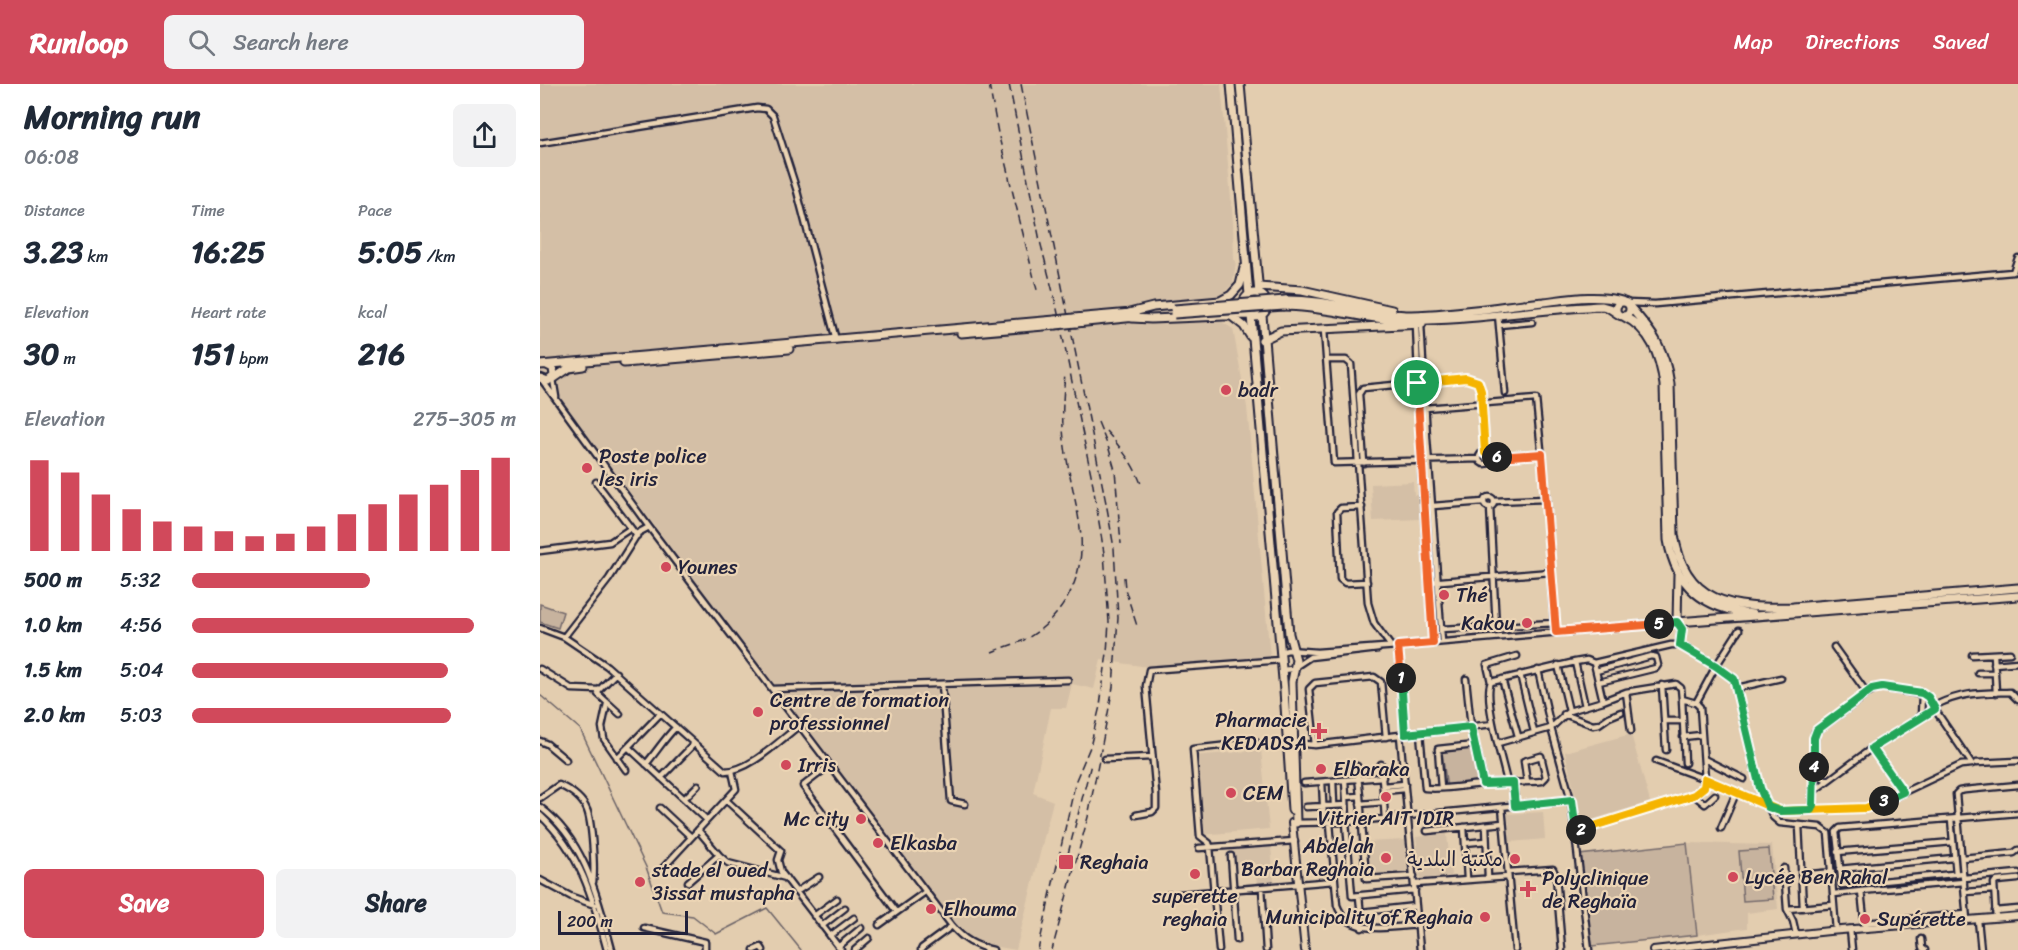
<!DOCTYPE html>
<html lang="en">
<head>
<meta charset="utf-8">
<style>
  body { margin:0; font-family:Sriracha,"Playpen Sans Arabic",sans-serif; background:#f2f2f3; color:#1f2937; height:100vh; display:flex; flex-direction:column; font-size:22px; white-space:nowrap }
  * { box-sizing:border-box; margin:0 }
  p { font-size:20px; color:#747a83 }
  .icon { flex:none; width:33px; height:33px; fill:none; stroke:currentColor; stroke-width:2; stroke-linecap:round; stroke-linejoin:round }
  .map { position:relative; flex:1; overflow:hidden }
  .sheet { display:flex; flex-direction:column; background:#fff; width:540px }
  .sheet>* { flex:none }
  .scale { position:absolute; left:18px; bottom:15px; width:130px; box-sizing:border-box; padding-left:6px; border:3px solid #22223b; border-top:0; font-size:16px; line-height:21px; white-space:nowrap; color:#22223b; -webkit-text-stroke:4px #ebd4b4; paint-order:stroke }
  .pin { position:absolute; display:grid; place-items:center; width:51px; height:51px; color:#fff; margin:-26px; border:3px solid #fff; border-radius:50%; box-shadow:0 2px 6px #0007 }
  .km { position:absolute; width:30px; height:30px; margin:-15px; border-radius:50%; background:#222; color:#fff; font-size:16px; line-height:30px; text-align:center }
  .round { display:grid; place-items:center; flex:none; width:63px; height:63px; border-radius:9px; background:#f2f2f3 }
  .headline { display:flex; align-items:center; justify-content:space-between; height:102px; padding:0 24px }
  h1 { font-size:33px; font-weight:700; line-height:45px }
  .stats { display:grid; grid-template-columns:repeat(3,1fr); gap:9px; height:102px; padding:6px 24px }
  .stats div { display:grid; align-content:center }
  .stats b { font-size:30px; font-weight:700 }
  .stats small { font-size:16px; font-weight:400 }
  .stats p { font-size:16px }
  .chart { height:168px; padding:12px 24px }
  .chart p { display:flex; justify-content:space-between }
  .chart svg { width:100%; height:108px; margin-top:6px; stroke:#d1495b; stroke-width:6 }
  .primary-button { display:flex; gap:12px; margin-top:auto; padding:12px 24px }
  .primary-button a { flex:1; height:69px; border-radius:9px; background:#d1495b; color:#fff; font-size:24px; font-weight:700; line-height:69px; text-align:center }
  .primary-button a+a { background:#f2f2f3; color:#1f2937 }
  ul { padding:0 24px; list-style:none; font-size:20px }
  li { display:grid; grid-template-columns:96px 72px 1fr; align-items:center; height:45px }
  li i { height:15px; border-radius:8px; background:#d1495b }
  header { display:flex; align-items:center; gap:36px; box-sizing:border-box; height:84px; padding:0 30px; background:#d1495b; color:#fff }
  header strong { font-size:28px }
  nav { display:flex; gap:33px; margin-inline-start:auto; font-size:21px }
  .search { width:420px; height:54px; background:#f2f2f3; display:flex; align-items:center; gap:15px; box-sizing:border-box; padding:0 21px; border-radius:9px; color:#747a83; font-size:22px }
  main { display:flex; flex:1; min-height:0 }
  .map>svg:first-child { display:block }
  .built { fill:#d4bfa6 }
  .green { fill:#c7b39e; stroke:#746a6c; stroke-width:1.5 }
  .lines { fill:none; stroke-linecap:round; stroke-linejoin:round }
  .stream { stroke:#6b6367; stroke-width:1.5 }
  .minor-casing { stroke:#22223b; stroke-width:9 }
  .major-casing { stroke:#22223b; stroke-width:10 }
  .highway-casing { stroke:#22223b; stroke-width:11 }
  .minor { stroke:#ebd4b4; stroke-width:4.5 }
  .major { stroke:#ebd4b4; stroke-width:6 }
  .highway { stroke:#ebd4b4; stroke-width:7 }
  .rail { stroke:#22223b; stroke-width:1.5; stroke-dasharray:9 4.5; stroke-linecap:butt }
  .highway-bridge-casing { stroke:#22223b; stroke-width:11; stroke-linecap:butt }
  .highway-bridge { stroke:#ebd4b4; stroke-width:7 }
  .split-1-casing { stroke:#fff; stroke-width:12 }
  .split-2-casing { stroke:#fff; stroke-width:12 }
  .split-3-casing { stroke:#fff; stroke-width:12 }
  .split-4-casing { stroke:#fff; stroke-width:12 }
  .split-5-casing { stroke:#fff; stroke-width:12 }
  .split-6-casing { stroke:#fff; stroke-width:12 }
  .split-7-casing { stroke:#fff; stroke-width:12 }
  .split-1 { stroke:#f0652b; stroke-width:8 }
  .split-2 { stroke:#22a559; stroke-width:8 }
  .split-3 { stroke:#f5b400; stroke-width:8 }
  .split-4 { stroke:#22a559; stroke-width:8 }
  .split-5 { stroke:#22a559; stroke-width:8 }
  .split-6 { stroke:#f0652b; stroke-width:8 }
  .split-7 { stroke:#f5b400; stroke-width:8 }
  .poi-dot { fill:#d1495b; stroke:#ebd4b4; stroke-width:2 }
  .labels { text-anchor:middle; stroke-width:4.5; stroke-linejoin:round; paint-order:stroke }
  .poi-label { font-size:20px; fill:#22223b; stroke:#ebd4b4; text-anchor:start }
</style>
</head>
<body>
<header>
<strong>Runloop</strong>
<div class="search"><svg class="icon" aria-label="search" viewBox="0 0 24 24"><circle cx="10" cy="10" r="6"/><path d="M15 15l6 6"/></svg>Search here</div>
<nav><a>Map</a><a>Directions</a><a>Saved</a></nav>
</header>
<main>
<section class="sheet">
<div class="headline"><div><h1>Morning run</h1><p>06:08</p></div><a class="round"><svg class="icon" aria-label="share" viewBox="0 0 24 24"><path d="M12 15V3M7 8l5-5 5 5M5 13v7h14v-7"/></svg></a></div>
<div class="stats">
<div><p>Distance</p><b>3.23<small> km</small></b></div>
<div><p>Time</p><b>16:25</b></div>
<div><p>Pace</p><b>5:05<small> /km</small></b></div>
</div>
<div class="stats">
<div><p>Elevation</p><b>30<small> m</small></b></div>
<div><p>Heart rate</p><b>151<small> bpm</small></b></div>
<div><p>kcal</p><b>216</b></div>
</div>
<div class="chart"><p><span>Elevation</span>275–305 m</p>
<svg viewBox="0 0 160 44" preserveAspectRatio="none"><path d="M5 44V7M15 44V12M25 44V21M35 44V27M45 44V32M55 44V34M65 44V36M75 44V38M85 44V37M95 44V34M105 44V29M115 44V25M125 44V21M135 44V17M145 44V11M155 44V6"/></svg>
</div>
<ul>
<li><b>500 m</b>5:32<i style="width:55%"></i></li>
<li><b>1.0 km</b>4:56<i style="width:87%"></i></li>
<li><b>1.5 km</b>5:04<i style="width:79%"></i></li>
<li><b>2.0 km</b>5:03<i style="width:80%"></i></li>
</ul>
<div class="primary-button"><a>Save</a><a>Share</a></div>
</section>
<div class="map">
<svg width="1478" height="866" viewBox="0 0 1478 866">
  <rect width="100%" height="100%" fill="#e3cdaf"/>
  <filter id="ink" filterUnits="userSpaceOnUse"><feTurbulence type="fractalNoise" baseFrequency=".0167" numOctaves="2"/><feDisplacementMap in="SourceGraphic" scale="12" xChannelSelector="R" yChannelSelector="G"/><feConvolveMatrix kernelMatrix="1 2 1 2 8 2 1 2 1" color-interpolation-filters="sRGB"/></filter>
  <g filter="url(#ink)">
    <path class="built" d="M 0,0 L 681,0 L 693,138 L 694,176 L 696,177 L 693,199 L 678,215 L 679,236 L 693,245 L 707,323 L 730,573 L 608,583 L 561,576 L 554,605 L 532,600 L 526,624 L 511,624 L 493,709 L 513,717 L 476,866 L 441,860 L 417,845 L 250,625 L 16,308 L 0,299 Z
      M 873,398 L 874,411 L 879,411 L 880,435 L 833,437 L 831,400 Z
      M 1091,650 L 1110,718 L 1042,739 L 1025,668 Z
      M 721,666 L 729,745 L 661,751 L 654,672 Z
      M 1003,728 L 1005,755 L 970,758 L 968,730 Z
      M 907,750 L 911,792 L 880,795 L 876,753 Z
      M 865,756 L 867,789 L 828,791 L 826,758 Z
      M 1147,759 L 1232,761 L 1238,825 L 1207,829 L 1207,844 L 1157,851 Z
      M 731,762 L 734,798 L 717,800 L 715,779 L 694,781 L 693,766 Z"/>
    <path class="green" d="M 0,520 L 23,528 L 18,544 L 0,538 Z
      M 933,664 L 941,701 L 907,705 L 902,668 Z
      M 1147,759 L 1157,851 L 1052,862 L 1039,771 Z
      M 1229,765 L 1233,815 L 1203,817 L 1199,767 Z"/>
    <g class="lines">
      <path class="stream" d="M 0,611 L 40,645 L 106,783 L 122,828 L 153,832 L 176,850 L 227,824 L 261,866"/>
      <g class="minor-casing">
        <path id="minor" d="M 0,59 L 217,24 L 226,25 L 233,32 L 257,107 L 296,256
          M 1088,219 L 1115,220 L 1473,188 L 1478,174
          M 958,230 L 965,309
          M 881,240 L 887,354 L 902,558
          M 876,241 L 882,393 L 893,559
          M 959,241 L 992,238
          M 784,246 L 794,379 L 939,375
          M 787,276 L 806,276 L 811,280 L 828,519 L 834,539 L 850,561
          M 13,295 L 16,313
          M 2,296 L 109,443 L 412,842 C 424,856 435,862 453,866
          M 885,324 L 996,315 L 1006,415 L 1015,548
          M939 374a6 6 0 1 1 12 0a6 6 0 1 1-12 0Z
          M 951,373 L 1002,370
          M 824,379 L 819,310 L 823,304 L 926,294 L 938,298 L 941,307 L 945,369
          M 56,398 L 97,452
          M944 418a5 5 0 1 1 10 0a5 5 0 1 1-10 0Z
          M 954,417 L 1006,415
          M 893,422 L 944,418
          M 822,423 L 801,424 L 797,428 L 800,495 L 805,499 L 827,498
          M 950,423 L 956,543
          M 0,467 L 70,458 L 91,444
          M 889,498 L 1011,488
          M 0,544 L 24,553 L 67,582 L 185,687 C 210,687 240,656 260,641
          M 901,545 L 1015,539
          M 24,553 L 69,495 L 98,449 L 109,443
          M 858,562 L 865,650
          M 1294,563 L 1327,609
          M 740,568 L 748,566 L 777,568 L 858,562 L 1137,538 L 1141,545 L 1140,561
          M 1454,570 L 1456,609
          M 1432,571 L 1470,569
          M 1035,578 L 1045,622
          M 1054,579 L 1063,617
          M 1454,580 L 1478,578
          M 1018,581 L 1029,627
          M 0,585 L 32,605 L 59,606
          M 742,586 L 752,585 L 770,573 L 838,565
          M 998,586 L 1011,644 L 1031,716 L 1049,866
          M 1056,587 L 1111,572 L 1116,573 L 1118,581 L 1116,584 L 1059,598
          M 76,589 L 59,606 L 58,610 L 80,630
          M 1438,589 L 1455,589
          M 980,590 L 994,648
          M 926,595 L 931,643 L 944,700
          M 962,595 L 978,652
          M 951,598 L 947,581 L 977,572
          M 402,600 L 411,717 L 425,720
          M 1122,601 L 1126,666
          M 1197,604 L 1241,594
          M 232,605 L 528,596
          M 1086,608 L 1091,647
          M 1142,615 L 1145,679
          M 1156,619 L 1176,582 L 1199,546
          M 67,620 L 62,643 L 64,655 L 86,686
          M 1396,621 C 1422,608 1442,609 1470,608 L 1478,616
          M 120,630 L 88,663 L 167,736
          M 1024,630 L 1053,641 L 1059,640 L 1069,633 L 1081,628
          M 1381,632 L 1382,609
          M 1125,637 L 1143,637
          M 880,649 L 885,704 C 903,706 923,702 941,700 C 962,698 982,699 1002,697 L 1006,693 L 1001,672 L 984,677 L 987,698
          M 860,651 L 880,866
          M 1143,653 L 1161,651
          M 0,657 L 7,660 L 26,676
          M 753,659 L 775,661 L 953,640
          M 958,659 L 1011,644 L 1029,627 L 1063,617 L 1086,608 L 1136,600 L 1141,604 L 1142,615 L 1156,619 L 1160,623 L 1165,695 L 1116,677
          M 775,661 L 769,605 L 775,599 L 834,593 L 841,598 L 846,653
          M 1332,664 L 1363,708
          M 77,674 L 88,663
          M 565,675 L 612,673
          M 1164,675 L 1204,695
          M 1436,679 L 1478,677
          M 106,680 C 117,667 124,655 136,643
          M 841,680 L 845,734
          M 290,681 L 263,702 L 356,827
          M 817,682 L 820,712
          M 1275,686 L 1280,692 L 1287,696
          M 121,694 L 154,660
          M 805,696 L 806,713
          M 793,697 L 794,721
          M 782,698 L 784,739
          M 967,698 C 963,679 943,614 951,598 L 1035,578 L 1047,576 L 1054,579 L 1131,561 L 1140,561 L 1176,582 L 1194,595 L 1220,704 L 1233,733 L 1240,739 L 1280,743 L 1288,749 L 1296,846
          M 764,699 L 843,693
          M 973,699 L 975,722
          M 843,702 L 865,700
          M 901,704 L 898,665 L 935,661
          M 844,707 L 865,705
          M 1274,707 L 1332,664 L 1395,625
          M 1154,711 L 1165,720 L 1175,711
          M 0,714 L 19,701 C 30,706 42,713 47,726 C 52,738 55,784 53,798
          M 144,715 L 158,701
          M 186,716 L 241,767 L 238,776 L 241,788 L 301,866
          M 820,720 L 844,718
          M 0,723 C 46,757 58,815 72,866
          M 766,723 L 806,721
          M 962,723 L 975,866
          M 120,724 L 151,753
          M 0,731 C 41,769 53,814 67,866
          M 596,731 L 612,728 L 616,724 L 616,710 L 606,602 L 609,586 L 741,576
          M 1411,735 L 1416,790
          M 806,738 L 812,812 L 875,806
          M 807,738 L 806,713 L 820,712 L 826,795 L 874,792
          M 753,739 L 806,738 L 1031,716
          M 790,739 L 797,821 C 808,853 852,843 878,841
          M 946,741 L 948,794
          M 1259,741 L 1263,824
          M 924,743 L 927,795
          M 1181,744 L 1196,709
          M 887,747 L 963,739
          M 1036,747 L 1154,711 L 1164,703 L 1165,695 L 1240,727 L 1326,724 L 1337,721 L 1421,681 L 1432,680 L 1385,611 L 1342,603 L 1335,604 L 1275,648 L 1273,721 L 1271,726
          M 925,759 L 946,757
          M 659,764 L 755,757
          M 1297,768 L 1413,758
          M 179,771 L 188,779 L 246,794
          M 691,772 L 697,856
          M 1422,774 L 1474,769 L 1478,766
          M 926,775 L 947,774
          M 1244,784 L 1247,825 L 1253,837 L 1256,850
          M 122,785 L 196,705 L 192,687
          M 1299,785 L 1414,774
          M 968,788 L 1013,785 L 1016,792 L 1022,866
          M 1423,789 L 1302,801 L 1296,748 L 1300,744 L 1478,729
          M 1261,791 L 1292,788
          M 1424,794 L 1478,789
          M 0,796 L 32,813 L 55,821
          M 148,798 L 179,771 L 158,746
          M 875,800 L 968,793
          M 722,804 L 726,866
          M 256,808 L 279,793
          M 1425,808 L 1454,806
          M 1294,810 L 1321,807
          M 628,811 L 794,797
          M 819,812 L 822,844
          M 1247,825 L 1294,821
          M 1455,827 L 1478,825
          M 821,828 L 876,822
          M 274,832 L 297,815
          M 1456,834 L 1454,799 L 1457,797 L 1478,795
          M 1427,836 L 1416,710 L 1419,707 L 1425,706 L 1478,701
          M 1438,836 L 1441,866
          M 1324,839 L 1426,830
          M 339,841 L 385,808
          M 282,842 L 305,824
          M 104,844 L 165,858 L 165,866
          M 1325,844 L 1321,807 L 1424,798
          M 1310,845 L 1312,866
          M 290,852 L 314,834
          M 1381,855 L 1382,864 L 1385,866
          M 298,863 L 321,844
          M 214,866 L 221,863 L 223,866
          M 315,866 L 329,854
          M 381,866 L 382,864 L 412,842
          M 679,866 L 670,763 L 669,759 L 660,752 L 653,665 L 716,658"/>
      </g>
      <g class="major-casing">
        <path id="major" d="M 752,739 L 765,866
          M 445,864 L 447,866
          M 1113,866 L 1289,847 L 1478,832"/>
      </g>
      <g class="highway-casing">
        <path id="highway" d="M 691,0 L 709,211
          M 700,0 L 719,210
          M 719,203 L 762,206 L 852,226
          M703 221a12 12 0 1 1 24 0a12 12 0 1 1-24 0Z
          M 745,216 C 788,215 828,231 872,231 C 916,230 960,222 1004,218 C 1029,215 1057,210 1082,217
          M1076 225a7 7 0 1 1 14 0a7 7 0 1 1-14 0Z
          M 744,222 C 783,222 820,235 859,236 C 926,238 994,225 1062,222 L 1069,224 L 1078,230
          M 1090,223 C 1113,249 1125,265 1130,300 L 1134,450 C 1144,520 1193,525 1253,523 L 1478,504
          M 589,229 L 613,223 L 680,217 L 691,211 L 700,201 L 704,184
          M 690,231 L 704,242 L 711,253
          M 722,231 L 749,550 L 756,576 L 752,598 L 756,739
          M 711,232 L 744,607 L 752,726
          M 1083,232 C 1111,245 1120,272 1124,301 L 1128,456 C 1136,504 1166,526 1213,530
          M 534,234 L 591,229
          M 592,234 L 611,235 L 708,231
          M 536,239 L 596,233
          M 421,249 L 516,241
          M 722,256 L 741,247 L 882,240
          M 84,279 L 249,265
          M 0,281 L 515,236
          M 0,294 L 8,297 L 14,292 L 13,284 L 7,281
          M 13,295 L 29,284 L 43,282
          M 1138,490 L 1137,538 L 1478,512"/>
      </g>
      <use href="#minor" class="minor"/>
      <use href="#major" class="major"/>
      <use href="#highway" class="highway"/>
      <path class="rail" d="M 449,0 L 458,49 L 497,206
        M 469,0 L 500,157 L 516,220 L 552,395 L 564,469 L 569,538 L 567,569 L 560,622 L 550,663 L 536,696 L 498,866
        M 481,0 L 567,424 L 574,464 L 578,534 L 573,603 L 548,733 L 512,866
        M 558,338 L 569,365 L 575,386 L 581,460
        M 566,347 C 581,364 595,381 602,403
        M 584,493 L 585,505 L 598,545
        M 452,568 C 461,564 472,561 482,557 C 521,537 544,497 541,452 C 538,422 529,393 525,363 C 521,338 523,314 525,290
        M 528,770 L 551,680"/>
      <g class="highway-bridge-casing">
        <path id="highway-bridge" d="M 634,225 L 745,216
          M 634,230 L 744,222
          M 515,236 L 534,234
          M 516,241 L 536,239"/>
      </g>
      <use href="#highway-bridge" class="highway-bridge"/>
    </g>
  </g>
  <g class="lines" filter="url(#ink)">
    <g class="split-1-casing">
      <path id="split-1" d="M 861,594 L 858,562 L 893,559 L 877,299"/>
    </g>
    <g class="split-2-casing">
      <path id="split-2" d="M 861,594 L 865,650 L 931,643 L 943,700 L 973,699 L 975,722 L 1032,716 L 1036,747 L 1041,746"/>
    </g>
    <g class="split-3-casing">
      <path id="split-3" d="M 1041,746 L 1154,711 L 1164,703 L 1165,695 L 1240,727 L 1326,724 L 1344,717"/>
    </g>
    <g class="split-4-casing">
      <path id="split-4" d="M 1274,683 L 1274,654 L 1277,646 L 1332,605 L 1342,603 L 1382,609 L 1388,613 L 1395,625 L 1332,664 L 1363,708 L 1344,717"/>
    </g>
    <g class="split-5-casing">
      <path id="split-5" d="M 1119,540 L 1137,538 L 1142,545 L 1140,561 L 1176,582 L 1194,595 L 1220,704 L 1228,723 L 1240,727 L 1271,726 L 1273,721 L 1274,683"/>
    </g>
    <g class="split-6-casing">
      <path id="split-6" d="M 957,373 L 1002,370 L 1016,548 L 1119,540"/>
    </g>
    <g class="split-7-casing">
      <path id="split-7" d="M 877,299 L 926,294 L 938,298 L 941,307 L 945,369 L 951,373 L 957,373"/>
    </g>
    <use href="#split-1" class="split-1"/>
    <use href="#split-2" class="split-2"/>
    <use href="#split-3" class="split-3"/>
    <use href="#split-4" class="split-4"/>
    <use href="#split-5" class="split-5"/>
    <use href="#split-6" class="split-6"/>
    <use href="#split-7" class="split-7"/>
  </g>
  <g class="poi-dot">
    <circle cx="686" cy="306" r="6"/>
    <circle cx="47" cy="384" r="6"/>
    <circle cx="126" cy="483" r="6"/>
    <circle cx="904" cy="511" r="6"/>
    <circle cx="987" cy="539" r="6"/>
    <circle cx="218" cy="628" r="6"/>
    <path d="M776 638h6v6h6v6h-6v6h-6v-6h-6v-6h6z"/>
    <circle cx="246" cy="681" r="6"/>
    <circle cx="781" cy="685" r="6"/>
    <circle cx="691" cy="709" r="6"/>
    <circle cx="846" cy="713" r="6"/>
    <circle cx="321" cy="735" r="6"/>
    <circle cx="338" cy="759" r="6"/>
    <circle cx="846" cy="774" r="6"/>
    <circle cx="975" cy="775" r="6"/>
    <rect x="518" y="770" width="16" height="16" rx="3"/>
    <circle cx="655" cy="790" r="6"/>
    <circle cx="1193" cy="793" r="6"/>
    <circle cx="100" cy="798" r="6"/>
    <path d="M985 796h6v6h6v6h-6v6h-6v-6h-6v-6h6z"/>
    <circle cx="391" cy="825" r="6"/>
    <circle cx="945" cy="833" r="6"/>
    <circle cx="1325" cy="835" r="6"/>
  </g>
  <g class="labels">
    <g class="poi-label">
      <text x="698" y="313">badr</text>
      <text x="59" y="379">Poste police<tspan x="59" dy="23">les iris</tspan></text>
      <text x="138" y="490">Younes</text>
      <text x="916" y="518">Thé</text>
      <text x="975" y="546" text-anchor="end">Kakou</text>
      <text x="230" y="623">Centre de formation<tspan x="230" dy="23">professionnel</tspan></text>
      <text x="767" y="643" text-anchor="end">Pharmacie<tspan x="767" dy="23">KEDADSA</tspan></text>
      <text x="258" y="688">Irris</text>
      <text x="793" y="692">Elbaraka</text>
      <text x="703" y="716">CEM</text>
      <text x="846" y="741" text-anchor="middle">Vitrier AIT IDIR</text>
      <text x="309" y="742" text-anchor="end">Mc city</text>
      <text x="350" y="766">Elkasba</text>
      <text x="834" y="769" text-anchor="end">Abdelah<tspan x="834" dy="23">Barbar Reghaia</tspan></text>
      <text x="963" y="782" text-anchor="end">مكتبة البلدية</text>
      <text x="540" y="785">Reghaia</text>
      <text x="112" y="793">stade el oued<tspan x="112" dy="23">3issat mustapha</tspan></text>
      <text x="1205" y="800">Lycée Ben Rahal</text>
      <text x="1002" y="801">Polyclinique<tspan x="1002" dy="23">de Reghaïa</tspan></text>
      <text x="655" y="819" text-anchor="middle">superette<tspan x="655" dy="23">reghaia</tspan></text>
      <text x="403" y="832">Elhouma</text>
      <text x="933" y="840" text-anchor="end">Municipality of Reghaia</text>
      <text x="1337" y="842">Supérette</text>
    </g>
  </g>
</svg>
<div class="scale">200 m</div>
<div class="pin" style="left:877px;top:299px;background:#1e9e55"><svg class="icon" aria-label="arrive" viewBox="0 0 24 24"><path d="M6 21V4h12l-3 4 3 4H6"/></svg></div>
<b class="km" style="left:861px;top:594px">1</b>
<b class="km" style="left:1041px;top:746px">2</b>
<b class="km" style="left:1344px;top:717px">3</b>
<b class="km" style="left:1274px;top:683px">4</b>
<b class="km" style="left:1119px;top:540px">5</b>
<b class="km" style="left:957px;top:373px">6</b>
</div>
</main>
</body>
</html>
